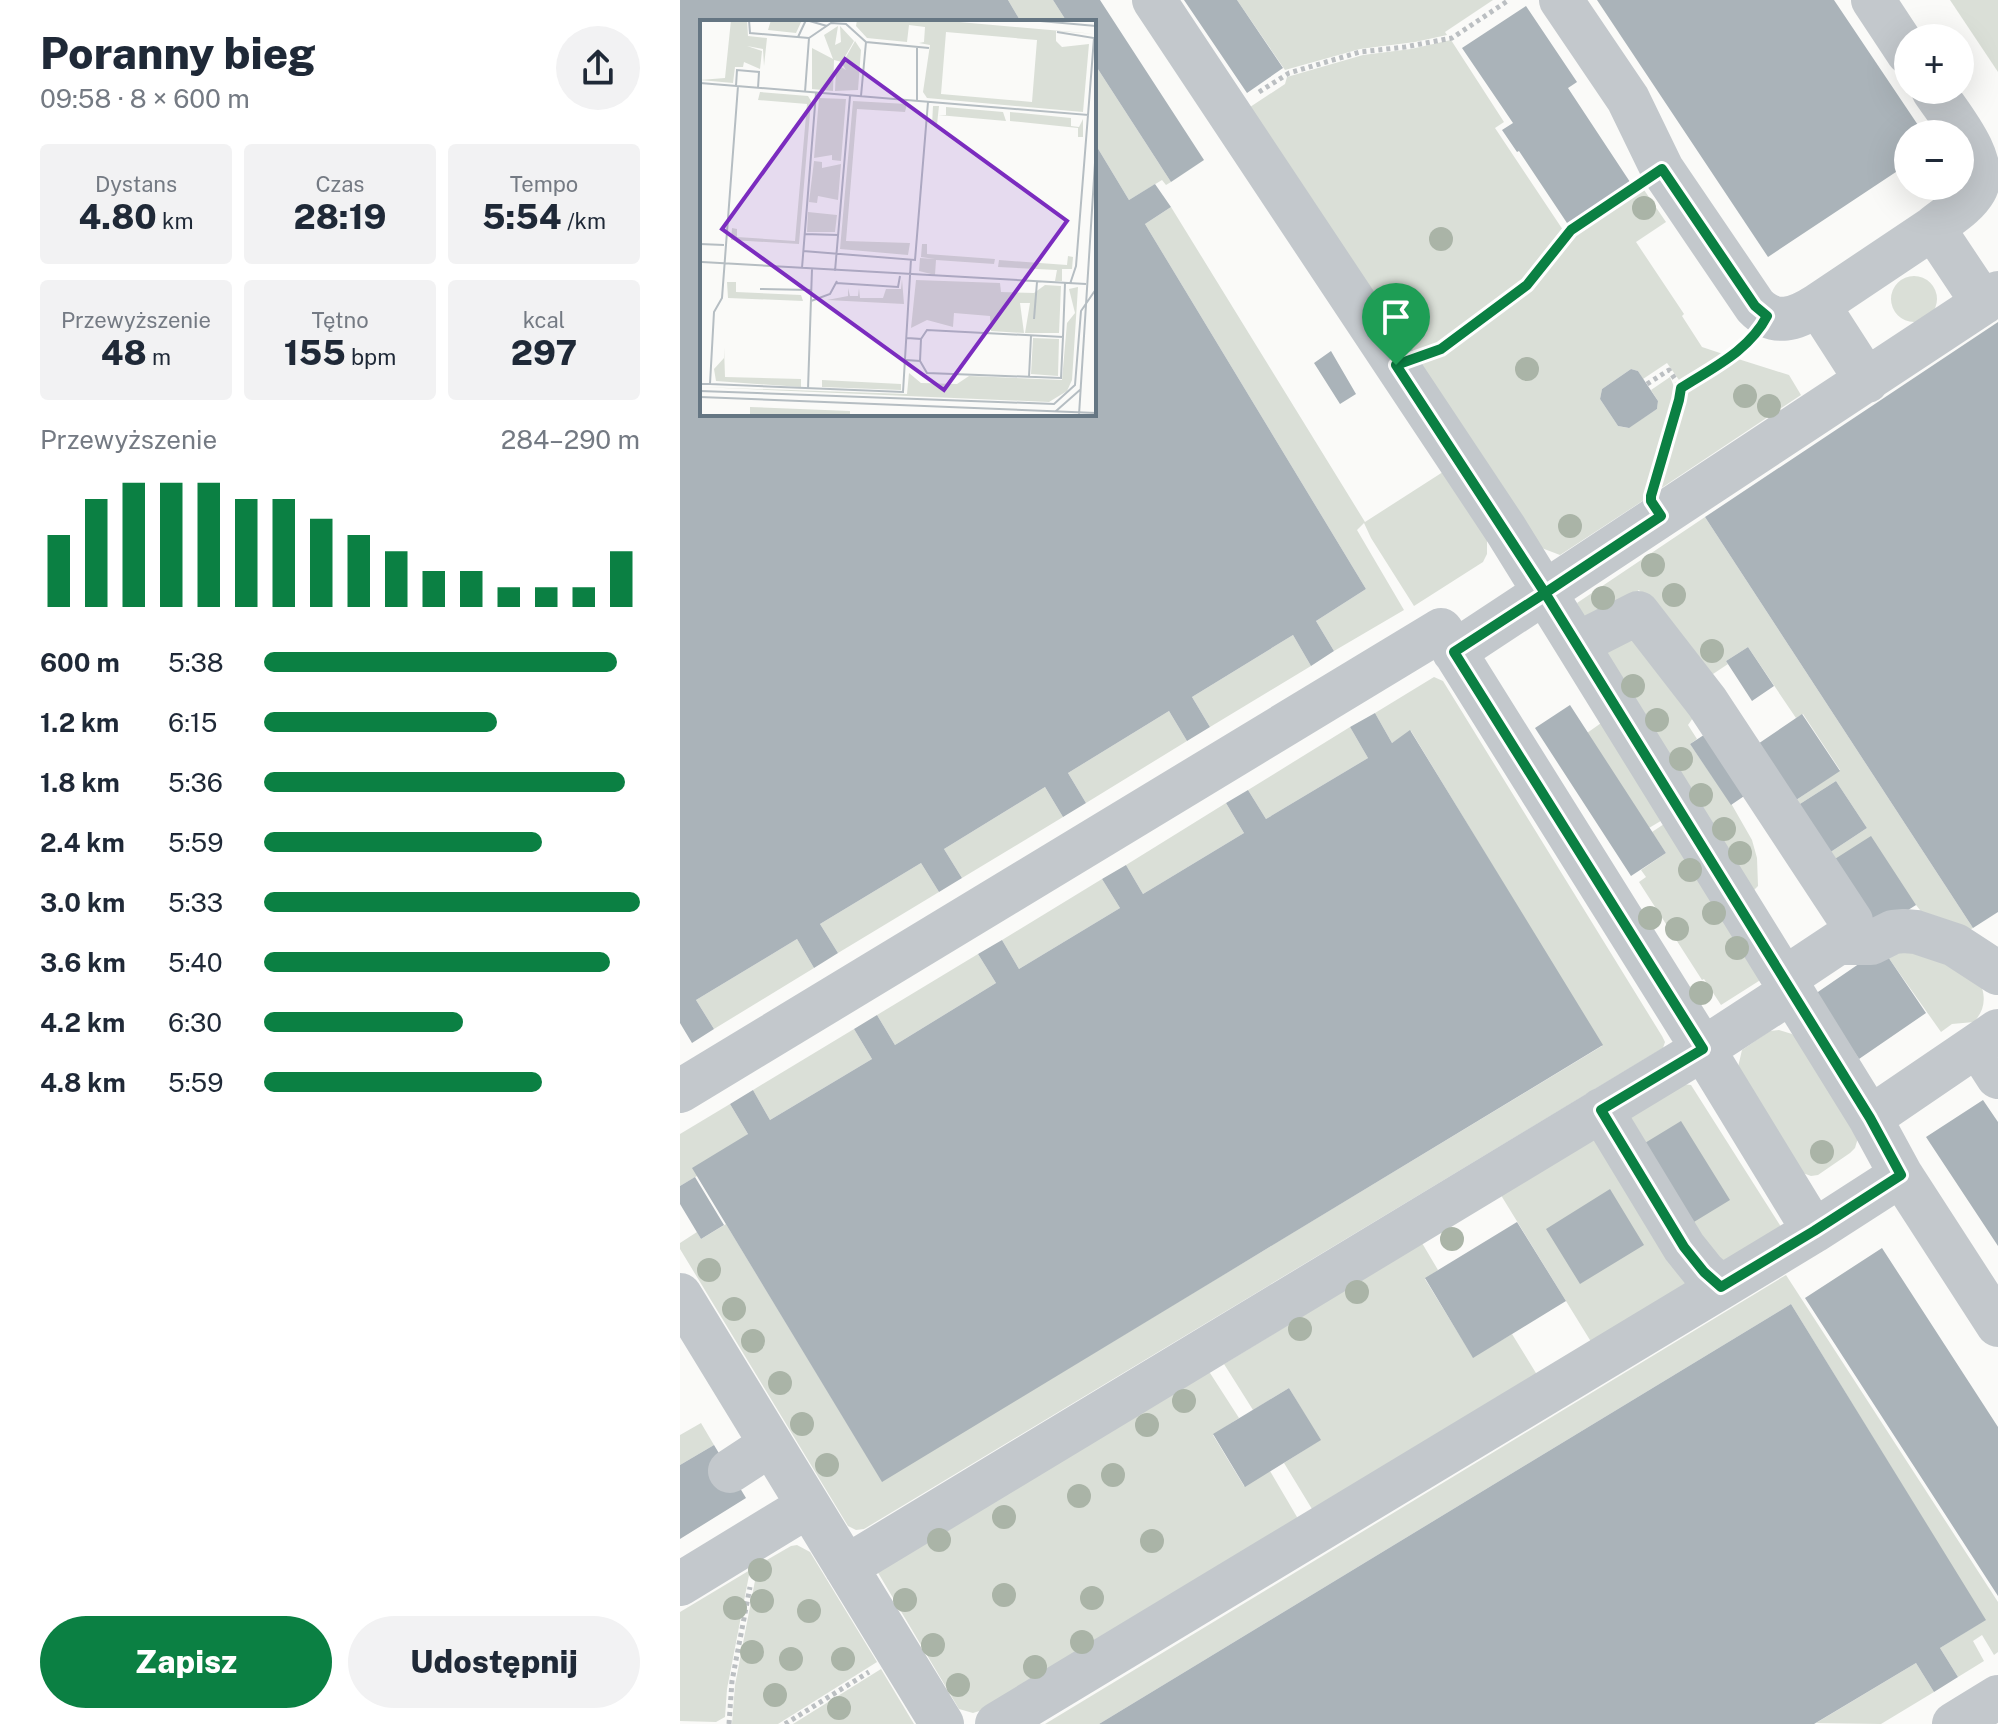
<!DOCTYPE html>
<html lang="pl">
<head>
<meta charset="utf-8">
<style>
  body { margin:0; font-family:"Public Sans",sans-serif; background:#f2f2f3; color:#1f2937; height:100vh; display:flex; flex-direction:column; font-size:30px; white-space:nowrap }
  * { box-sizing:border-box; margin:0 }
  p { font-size:26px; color:#747a83 }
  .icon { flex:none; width:44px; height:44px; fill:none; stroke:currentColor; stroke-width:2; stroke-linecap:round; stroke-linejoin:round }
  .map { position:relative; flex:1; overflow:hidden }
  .details { display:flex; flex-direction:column; background:#fff; width:680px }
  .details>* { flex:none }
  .fabs { position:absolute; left:1214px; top:24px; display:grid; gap:16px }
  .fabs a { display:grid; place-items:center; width:80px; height:80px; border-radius:50%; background:#fff; box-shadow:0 8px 32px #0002; font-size:40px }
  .pin { position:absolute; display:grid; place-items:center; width:68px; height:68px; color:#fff; margin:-82px -34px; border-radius:50% 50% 50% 0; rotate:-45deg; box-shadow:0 0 8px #0007 }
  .pin .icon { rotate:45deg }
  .round { display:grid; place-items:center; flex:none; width:84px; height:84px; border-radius:42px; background:#f2f2f3 }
  .head { display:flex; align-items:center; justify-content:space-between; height:136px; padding:0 40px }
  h1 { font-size:44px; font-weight:800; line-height:60px }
  .stats { display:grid; grid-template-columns:repeat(3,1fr); gap:12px; height:136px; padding:8px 40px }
  .stats div { display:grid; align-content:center; border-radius:8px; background:#f2f2f3; text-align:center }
  .stats b { font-size:34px; font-weight:800 }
  .stats small { font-size:22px; font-weight:400 }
  .stats p { font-size:22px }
  .chart { height:224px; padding:16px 40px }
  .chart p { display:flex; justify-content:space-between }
  .chart svg { width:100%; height:144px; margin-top:8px; stroke:#0b8043; stroke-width:6 }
  .cta { display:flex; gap:16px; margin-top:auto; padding:16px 40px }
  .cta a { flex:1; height:92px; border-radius:48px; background:#0b8043; color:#fff; font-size:32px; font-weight:800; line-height:92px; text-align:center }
  .cta a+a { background:#f2f2f3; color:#1f2937 }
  ul { padding:0 40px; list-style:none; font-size:26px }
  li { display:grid; grid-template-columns:128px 96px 1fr; align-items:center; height:60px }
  li i { height:20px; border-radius:10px; background:#0b8043 }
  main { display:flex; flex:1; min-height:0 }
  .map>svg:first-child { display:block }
  .green { fill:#dadfd7 }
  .building { fill:#aab3b9 }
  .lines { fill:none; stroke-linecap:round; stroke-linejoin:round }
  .path { stroke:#bbbfc2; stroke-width:5; stroke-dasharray:4 4; stroke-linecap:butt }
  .minor { stroke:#c3c8cc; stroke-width:44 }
  .tree { fill:#aab4a7 }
  .route-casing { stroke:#fff; stroke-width:16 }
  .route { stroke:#0b8043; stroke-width:10 }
  .inset-road { fill:none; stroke:#b5bdc2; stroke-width:2 }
  .view { fill:#7b2cbf; fill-opacity:0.15; stroke:#7b2cbf; stroke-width:4 }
  .inset-edge { fill:none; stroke:#657683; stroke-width:4 }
</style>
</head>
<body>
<main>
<section class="details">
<div class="head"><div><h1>Poranny bieg</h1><p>09:58 · 8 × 600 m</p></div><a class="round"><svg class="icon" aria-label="share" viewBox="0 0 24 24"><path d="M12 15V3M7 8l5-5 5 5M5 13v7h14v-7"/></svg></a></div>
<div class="stats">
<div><p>Dystans</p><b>4.80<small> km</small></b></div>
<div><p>Czas</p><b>28:19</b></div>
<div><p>Tempo</p><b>5:54<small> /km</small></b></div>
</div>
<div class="stats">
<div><p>Przewyższenie</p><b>48<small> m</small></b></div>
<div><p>Tętno</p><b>155<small> bpm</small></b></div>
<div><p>kcal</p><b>297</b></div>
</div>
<div class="chart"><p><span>Przewyższenie</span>284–290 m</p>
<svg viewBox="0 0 160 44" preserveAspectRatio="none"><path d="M5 44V22M15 44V11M25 44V6M35 44V6M45 44V6M55 44V11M65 44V11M75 44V17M85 44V22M95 44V27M105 44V33M115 44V33M125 44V38M135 44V38M145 44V38M155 44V27"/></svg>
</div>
<ul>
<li><b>600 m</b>5:38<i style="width:94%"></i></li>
<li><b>1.2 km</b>6:15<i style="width:62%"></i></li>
<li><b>1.8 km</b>5:36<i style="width:96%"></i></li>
<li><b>2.4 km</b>5:59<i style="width:74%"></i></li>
<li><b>3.0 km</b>5:33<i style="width:100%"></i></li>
<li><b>3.6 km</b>5:40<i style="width:92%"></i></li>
<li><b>4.2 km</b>6:30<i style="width:53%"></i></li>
<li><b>4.8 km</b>5:59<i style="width:74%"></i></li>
</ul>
<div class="cta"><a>Zapisz</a><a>Udostępnij</a></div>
</section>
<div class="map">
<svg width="1318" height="1724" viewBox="0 0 1318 1724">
  <rect width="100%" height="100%" fill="#fafaf8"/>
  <path class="green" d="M 328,0 L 373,0 L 387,22 L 341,22 Z
    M 557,0 L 813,0 L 765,32 L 767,35 L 735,42 L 680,49 L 605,70 Z
    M 1270,0 L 1318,0 L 1318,72 Z
    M 771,40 L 824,122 L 815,128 L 885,233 L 844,282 L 759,346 L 728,357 L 564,111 L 605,84 L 607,77 L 683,55 L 731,49 Z
    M 414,63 L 491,182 L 486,185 L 482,180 L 449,200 L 414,142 Z
    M 962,187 L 986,222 L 956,242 L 1004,314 L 1002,316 L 1022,347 L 1046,355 L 1004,382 L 999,380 L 987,363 L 963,379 L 958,371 L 951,369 L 922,389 L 920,399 L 938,426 L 948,428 L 977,409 L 978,401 L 971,390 L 990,377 L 995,389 L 995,397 L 967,498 L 880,555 L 859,547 L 731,362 L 763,351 L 848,287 L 893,234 Z
    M 491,207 L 685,522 L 766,470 L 807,534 L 807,554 L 803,562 L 734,606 L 691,538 L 684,523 L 677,530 L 724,610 L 654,651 L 636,621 L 686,589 L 465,224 Z
    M1211 299a23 23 0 1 1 46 0a23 23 0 1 1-46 0Z
    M 1055,358 L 1109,375 L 1121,395 L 974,493 L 1002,402 L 1003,391 Z
    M 1025,517 L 1293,928 L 1288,931 L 1244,915 L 1236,905 L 1148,864 L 1143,857 L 1187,828 L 1156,781 L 1112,809 L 1109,805 L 1160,770 L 1123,714 L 1116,718 L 1068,647 L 1046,661 L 1048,664 L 1033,674 L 1016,671 L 959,590 L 908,625 L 897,603 Z
    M 948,632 L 1020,708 L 1008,725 L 1017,739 L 1010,744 L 1052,805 L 1072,840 L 1077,858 L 1078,886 L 1073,891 L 919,646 Z
    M 613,635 L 631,666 L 530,727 L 512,697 Z
    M 754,677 L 763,681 L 982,1036 L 985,1042 L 983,1048 L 184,1529 L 176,1530 L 168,1526 L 0,1249 L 0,1243 L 17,1232 L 21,1239 L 46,1224 L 202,1481 L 922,1046 L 731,731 L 712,743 L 695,713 Z
    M 489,711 L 507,741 L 406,803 L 388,773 Z
    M 924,721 L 984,819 L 969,828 L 907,733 Z
    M 670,727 L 688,758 L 586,819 L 568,790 Z
    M 365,787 L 383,817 L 282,878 L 264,849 Z
    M 546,803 L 564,833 L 463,894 L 446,865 Z
    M 987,822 L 1082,979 L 1041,1005 L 1024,979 L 1022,980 L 959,882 L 966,877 L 961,870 L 986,853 L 972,832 Z
    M 241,863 L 259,892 L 158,953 L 140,924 Z
    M 422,879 L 440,908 L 339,969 L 322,940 Z
    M 117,939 L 134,968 L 34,1029 L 16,1000 Z
    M 1242,948 L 1302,988 C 1306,1001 1303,1012 1294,1022 L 1272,1024 L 1261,1032 L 1203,950 Z
    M 298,954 L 316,983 L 215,1045 L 197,1015 Z
    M 174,1029 L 192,1059 L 90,1120 L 73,1090 Z
    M 1099,1030 L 1112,1034 L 1118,1039 L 1178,1138 L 1175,1148 L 1170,1153 L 1138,1175 L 1131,1176 L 1120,1172 L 1058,1067 L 1062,1050 L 1090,1031 Z
    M 1003,1084 L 1011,1085 L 1103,1230 L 1038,1270 L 945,1116 Z
    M 50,1104 L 68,1134 L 17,1176 L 0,1186 L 0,1134 Z
    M 913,1135 L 1019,1281 L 913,1345 L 819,1192 Z
    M 742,1243 L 758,1270 L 745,1279 L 793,1357 L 832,1334 L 859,1378 L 632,1509 L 604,1463 L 640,1440 L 609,1388 L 573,1410 L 544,1364 Z
    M 1106,1275 L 1318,1602 L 1318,1652 L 1314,1655 L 1302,1635 L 1293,1641 L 1304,1661 L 1278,1677 L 1260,1648 L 1305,1620 L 1111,1304 L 419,1724 L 365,1724 Z
    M 524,1370 L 530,1373 L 559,1418 L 533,1435 L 564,1486 L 590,1471 L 617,1517 L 616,1524 L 312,1707 L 293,1713 L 279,1709 L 197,1571 Z
    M 21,1423 L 34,1445 L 0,1465 L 0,1435 Z
    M 117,1545 L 130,1552 L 197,1662 L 98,1724 L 52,1724 L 55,1685 L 78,1565 L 111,1546 Z
    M 70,1570 L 47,1689 L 45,1717 L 36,1722 L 0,1721 L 0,1612 Z
    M 1236,1663 L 1254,1692 L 1201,1724 L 1136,1723 Z
    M 201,1669 L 234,1724 L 113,1724 Z"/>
  <path class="building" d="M 0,0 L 328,0 L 341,22 L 22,22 L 22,414 L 414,414 L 414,142 L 449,200 L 475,184 L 491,207 L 465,224 L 686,589 L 636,621 L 654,651 L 631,666 L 613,635 L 512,697 L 530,727 L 507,741 L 489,711 L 388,773 L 406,803 L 383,817 L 365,787 L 264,849 L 282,878 L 259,892 L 241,863 L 140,924 L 158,953 L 134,968 L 117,939 L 16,1000 L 34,1029 L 12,1043 L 0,1023 Z
    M 373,0 L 420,0 L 524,160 L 491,182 L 414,63 L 414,22 L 387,22 Z
    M 504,0 L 557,0 L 603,68 L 567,93 Z
    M 917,0 L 1154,0 L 1244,134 L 1228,134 L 1228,164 L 1088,257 Z
    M 846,6 L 897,82 L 888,88 L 952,185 L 889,226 L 839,151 L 837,152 L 822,130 L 833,123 L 782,48 Z
    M 1318,322 L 1318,912 L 1293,928 L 1025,517 Z
    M 651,351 L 676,394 L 660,404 L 634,363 Z
    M 951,369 L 958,371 L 978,401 L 977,409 L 949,428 L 938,426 L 920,399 L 922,389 Z
    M 1068,647 L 1094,686 L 1072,701 L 1046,661 Z
    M 890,705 L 986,853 L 951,876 L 855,728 Z
    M 695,713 L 712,743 L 730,730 L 923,1045 L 202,1482 L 12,1168 L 68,1134 L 50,1104 L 73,1090 L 90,1120 L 192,1059 L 174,1029 L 197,1015 L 215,1045 L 316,983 L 298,954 L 322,940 L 339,969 L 440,908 L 422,879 L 446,865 L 463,894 L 564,833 L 546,803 L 568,790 L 586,819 L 688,758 L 670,727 Z
    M 1122,714 L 1160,771 L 1107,806 L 1069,750 Z
    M 1033,729 L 1073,790 L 1051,805 L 1010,744 Z
    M 1156,781 L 1187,828 L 1143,857 L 1112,809 Z
    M 1191,836 L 1236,905 L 1192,933 L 1147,864 Z
    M 1202,948 L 1246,1013 L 1179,1059 L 1135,994 Z
    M 1303,1100 L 1318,1122 L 1318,1246 L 1246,1137 Z
    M 1001,1121 L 1050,1200 L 1009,1225 L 960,1146 Z
    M 15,1177 L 44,1225 L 21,1239 L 0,1204 L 0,1186 Z
    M 930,1189 L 964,1245 L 900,1284 L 866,1229 Z
    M 837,1222 L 886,1301 L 793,1358 L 745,1278 Z
    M 1202,1248 L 1318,1427 L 1318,1596 L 1125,1298 Z
    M 1111,1304 L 1306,1620 L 1260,1648 L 1278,1677 L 1254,1692 L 1236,1663 L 1134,1724 L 419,1724 Z
    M 609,1388 L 641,1440 L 565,1487 L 533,1434 Z
    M 34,1445 L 66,1498 L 0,1539 L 0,1465 Z"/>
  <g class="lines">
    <path class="path" d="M 579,92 L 609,73 L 680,52 L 725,47 L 772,38 L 829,0
      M 754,351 L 761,349 L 847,285 L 891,230 L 952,189
      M 967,384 L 989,370 L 1001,388 L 1064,346
      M 978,472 L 1001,388
      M 49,1724 L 52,1681 L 70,1587
      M 105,1724 L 189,1672"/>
    <path class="minor" d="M 474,0 L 826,530 L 1190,1118 L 1221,1175 L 1318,1325
      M 881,0 L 948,99 L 982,169 L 1075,306 C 1095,327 1116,319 1138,305
      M 1193,0 L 1228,53
      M 1253,90 C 1268,113 1311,162 1295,190 C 1286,206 1266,217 1253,228 L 1303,303
      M 1187,381 L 1138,305 L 1253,228
      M 897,644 L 958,613 L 1027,702 L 1171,921 L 1171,943
      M 774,652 L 1318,293
      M 1104,979 L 1158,943 L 1191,943 L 1213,932 L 1224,931 L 1236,932 L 1275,945 L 1318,973
      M 1298,1046 L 1318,1077
      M 0,1091 L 761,630 L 1023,1049 L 1134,1231
      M 921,1110 L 1004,1247 L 1024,1272 L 1041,1287
      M 1190,1118 L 1318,1031
      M 0,1295 L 262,1724
      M 50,1471 L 91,1444
      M 166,1567 L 1023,1049 L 1112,991
      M 0,1584 L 128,1506
      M 317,1724 L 1134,1231 L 1221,1175
      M 1274,1724 L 1318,1697"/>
  </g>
  <g class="tree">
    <circle cx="964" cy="208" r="12"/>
    <circle cx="761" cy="239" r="12"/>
    <circle cx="847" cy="369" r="12"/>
    <circle cx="1065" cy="396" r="12"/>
    <circle cx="1089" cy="406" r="12"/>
    <circle cx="890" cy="526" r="12"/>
    <circle cx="973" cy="565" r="12"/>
    <circle cx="994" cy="595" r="12"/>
    <circle cx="923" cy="598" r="12"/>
    <circle cx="1032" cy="651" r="12"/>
    <circle cx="953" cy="686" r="12"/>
    <circle cx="977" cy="720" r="12"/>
    <circle cx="1001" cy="759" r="12"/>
    <circle cx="1021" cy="795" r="12"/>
    <circle cx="1044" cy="829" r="12"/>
    <circle cx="1060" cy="853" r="12"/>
    <circle cx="1010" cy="870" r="12"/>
    <circle cx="1034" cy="913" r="12"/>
    <circle cx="970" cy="918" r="12"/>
    <circle cx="997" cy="929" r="12"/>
    <circle cx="1057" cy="948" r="12"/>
    <circle cx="1021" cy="993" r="12"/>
    <circle cx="1142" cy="1152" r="12"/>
    <circle cx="772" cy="1239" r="12"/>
    <circle cx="29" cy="1270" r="12"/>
    <circle cx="677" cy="1292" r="12"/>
    <circle cx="54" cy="1309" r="12"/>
    <circle cx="620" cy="1329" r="12"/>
    <circle cx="73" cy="1341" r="12"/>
    <circle cx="100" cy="1383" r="12"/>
    <circle cx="504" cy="1401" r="12"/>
    <circle cx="122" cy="1424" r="12"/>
    <circle cx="467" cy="1425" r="12"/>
    <circle cx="147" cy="1465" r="12"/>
    <circle cx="433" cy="1475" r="12"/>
    <circle cx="399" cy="1496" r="12"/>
    <circle cx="324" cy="1517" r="12"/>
    <circle cx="259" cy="1540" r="12"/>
    <circle cx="472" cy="1541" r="12"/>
    <circle cx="80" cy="1570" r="12"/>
    <circle cx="324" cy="1595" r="12"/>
    <circle cx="412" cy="1598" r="12"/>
    <circle cx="225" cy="1600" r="12"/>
    <circle cx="82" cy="1601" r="12"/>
    <circle cx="55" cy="1608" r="12"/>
    <circle cx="129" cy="1611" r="12"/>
    <circle cx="402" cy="1642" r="12"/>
    <circle cx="253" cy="1645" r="12"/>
    <circle cx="72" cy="1652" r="12"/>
    <circle cx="111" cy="1659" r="12"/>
    <circle cx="163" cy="1659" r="12"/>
    <circle cx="355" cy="1667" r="12"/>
    <circle cx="278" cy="1685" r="12"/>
    <circle cx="95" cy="1695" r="12"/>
    <circle cx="159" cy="1708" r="12"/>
  </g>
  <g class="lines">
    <g class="route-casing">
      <path id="route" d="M 716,365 L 865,593 L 774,652 L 1023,1049 L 921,1110 L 1004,1247 L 1024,1272 L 1041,1287 L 1134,1231 L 1221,1175 L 1190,1118 L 865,593 L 981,516 L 971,501 L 971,496 L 999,400 L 1001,388 C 1032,368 1069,351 1087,316 L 1075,306 L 982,169 L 891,230 L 847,285 L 761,349 L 716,365"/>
    </g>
    <use href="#route" class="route"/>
  </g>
  <g transform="translate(20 20)">
    <rect width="396" height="396" fill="#fafaf8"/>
    <path d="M 31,0 L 47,0 L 48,16 L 67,18 L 64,46 L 63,29 L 47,26 L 62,31 L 60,49 L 44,42 L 43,47 L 35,47 L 33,63 L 0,60 L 25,58 ZM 71,0 L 102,0 L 96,13 L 68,10 ZM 237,0 L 396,14 L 356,11 L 356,21 L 362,27 L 389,24 L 383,92 L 227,78 L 223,72 L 230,25 L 219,23 L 224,22 L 225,7 L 209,5 L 207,22 L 167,18 L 156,6 L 157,0 ZM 246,12 L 337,20 L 332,82 L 241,74 ZM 138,6 L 135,25 L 141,22 L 140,6 L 154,21 L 142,42 L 134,40 L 133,71 L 112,69 L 112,28 L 133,39 L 124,15 ZM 155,21 L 161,30 L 158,70 L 135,71 L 136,49 L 138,45 L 146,50 L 142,44 ZM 60,72 L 108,76 L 111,81 L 99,224 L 31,220 L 32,208 L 37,209 L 37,217 L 95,221 L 107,84 L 58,80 ZM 119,78 L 146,79 L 141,141 L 132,140 L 132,135 L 114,138 ZM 153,81 L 207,84 L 205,92 L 157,89 L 146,221 L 210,223 L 208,235 L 140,229 ZM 233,86 L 239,86 L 238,95 L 246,95 L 246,87 L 303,92 L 306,101 L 238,95 L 237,105 L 232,105 ZM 310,92 L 371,98 L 371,106 L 379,107 L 383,99 L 383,117 L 378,117 L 378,108 L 310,101 ZM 114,141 L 122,142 L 122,148 L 141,144 L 138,180 L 118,176 L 117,183 L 109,182 ZM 108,192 L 137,195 L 135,212 L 107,212 ZM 222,224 L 227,224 L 227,234 L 295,239 L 294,244 L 236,240 L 235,255 L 219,251 L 220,238 L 235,239 L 221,237 ZM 368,236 L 373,237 L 372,249 L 362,249 L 362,261 L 355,261 L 357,250 L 298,247 L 299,240 L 367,245 ZM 202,259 L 204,284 L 127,280 L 148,276 L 148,268 L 150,276 L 158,276 L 159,268 L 160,278 L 183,278 L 186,269 L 201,269 ZM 216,260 L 300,263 L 301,272 L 334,273 L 345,265 L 361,266 L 359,313 L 325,313 L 330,283 L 320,283 L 324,313 L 291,311 L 290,296 L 254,293 L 253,307 L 227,300 L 211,308 ZM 27,262 L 36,262 L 36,272 L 101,275 L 103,281 L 28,278 ZM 378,267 L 372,360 L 367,371 L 349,382 L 0,367 L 207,374 L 209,353 L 221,363 L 257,364 L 269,356 L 362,360 L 367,303 L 375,293 L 369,269 ZM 333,318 L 359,319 L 358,356 L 331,354 ZM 24,327 L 25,357 L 101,359 L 101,367 L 16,361 L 14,349 L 24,338 ZM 122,360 L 201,364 L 201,370 L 122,367 ZM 50,387 L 150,391 L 150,396 L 50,396 Z" fill="#dadfd7" fill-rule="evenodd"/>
    <path class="inset-road" d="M 49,0 L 50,13 L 109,18M 329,0 L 396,6M 98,17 L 106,0 L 127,6M 217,27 L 217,81M 0,63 L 388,95 L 394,18 L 357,12M 36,66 L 37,50 L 59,52 L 58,68M 105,72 L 109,18 L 131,3 L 146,4 L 166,22 L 229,28M 161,76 L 166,22M 104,214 L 138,215M 0,224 L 24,225M 103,231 L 215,240 L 228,82M 2,242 L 386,264M 102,248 L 116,73M 135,251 L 150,76M 136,263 L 198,267 L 200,256M 370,264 L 376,246 L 388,95M 60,269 L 111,270M 111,281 L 130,274 L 137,261M 334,299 L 337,262M 207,318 L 221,319 L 220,341M 221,319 L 227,310 L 363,317 L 365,263M 206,340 L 220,341 L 227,353 L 361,358 L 363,317M 329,357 L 331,316M 0,364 L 10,364 L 14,292 L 22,278 L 38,66M 10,364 L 203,372 L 211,239M 108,369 L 112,249M 0,371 L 354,384 L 375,365 L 381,291 L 396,269M 0,377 L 396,393M 356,391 L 381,369M 379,395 L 396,127"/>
    <path class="view" d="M 145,39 L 367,201 L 244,370 L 22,209 Z"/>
    <rect width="396" height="396" class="inset-edge"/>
  </g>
</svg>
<div class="fabs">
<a>+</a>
<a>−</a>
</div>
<div class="pin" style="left:716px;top:365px;background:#1e9e55"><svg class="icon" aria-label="arrive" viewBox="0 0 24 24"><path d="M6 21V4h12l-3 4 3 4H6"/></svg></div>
</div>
</main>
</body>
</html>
